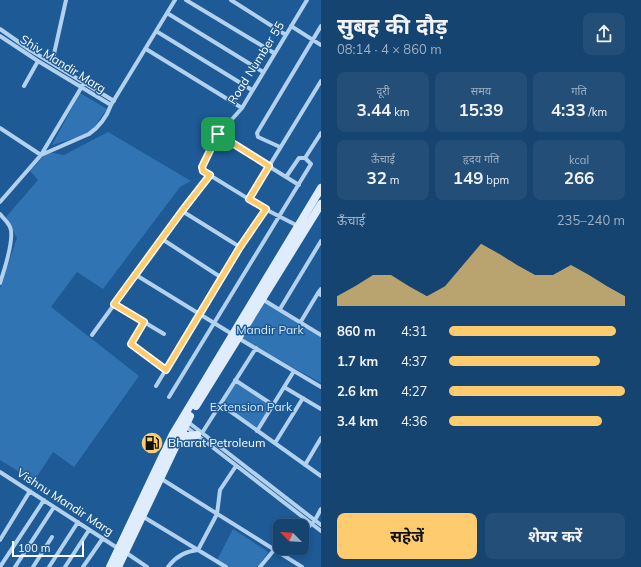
<!DOCTYPE html>
<html lang="hi">
<head>
<meta charset="utf-8">
<style>
  body { margin:0; font-family:Mulish,"Noto Sans Devanagari",sans-serif; background:#234e78; color:#f1f3f6; height:100vh; display:flex; flex-direction:column; font-size:15px; white-space:nowrap }
  * { box-sizing:border-box; margin:0 }
  p { font-size:13px; color:#9eb0c3 }
  .icon { flex:none; width:22px; height:22px; fill:none; stroke:currentColor; stroke-width:2; stroke-linecap:round; stroke-linejoin:round }
  .map { position:relative; flex:1; overflow:hidden }
  .details { display:flex; flex-direction:column; background:#164470; width:320px }
  .details>* { flex:none }
  .needle { width:26px; rotate:294deg }
  .tools { position:absolute; left:273px; top:519px; display:grid; gap:8px }
  .tools a { display:grid; place-items:center; width:36px; height:36px; border-radius:8px; background:#164470; box-shadow:0 2px 6px #0003,0 0 0 1px #355c83; font-size:20px }
  .scale { position:absolute; left:12px; bottom:10px; width:72px; box-sizing:border-box; padding-left:4px; border:2px solid #fff; border-top:0; font-size:11px; line-height:14px; white-space:nowrap; color:#fff; -webkit-text-stroke:3px #1d5a96; paint-order:stroke }
  .pin { position:absolute; display:grid; place-items:center; width:34px; height:34px; color:#fff; margin:-17px; border-radius:8px; box-shadow:0 2px 6px #0006 }
  .round { display:grid; place-items:center; flex:none; width:42px; height:42px; border-radius:8px; background:#234e78 }
  .overview { display:flex; align-items:center; justify-content:space-between; height:68px; padding:0 16px }
  h1 { font-size:22px; font-weight:700; line-height:30px }
  .metrics { display:grid; grid-template-columns:repeat(3,1fr); gap:6px; height:68px; padding:4px 16px }
  .metrics div { display:grid; align-content:center; border-radius:8px; background:#234e78; text-align:center }
  .metrics b { font-size:17px; font-weight:700 }
  .metrics small { font-size:11px; font-weight:400 }
  .metrics p { font-size:11px }
  .chart { height:112px; padding:8px 16px }
  .chart p { display:flex; justify-content:space-between }
  .chart svg { width:100%; height:72px; margin-top:4px; fill:#fecc6f; opacity:.7 }
  .button { display:flex; gap:8px; margin-top:auto; padding:8px 16px }
  .button a { flex:1; height:46px; border-radius:8px; background:#fecc6f; color:#111; font-size:16px; font-weight:700; line-height:46px; text-align:center }
  .button a+a { background:#234e78; color:#f1f3f6 }
  ul { padding:0 16px; list-style:none; font-size:13px }
  li { display:grid; grid-template-columns:64px 48px 1fr; align-items:center; height:30px }
  li i { height:10px; border-radius:5px; background:#fecc6f }
  main { display:flex; flex:1; min-height:0 }
  .map>svg:first-child { display:block }
  .green { fill:#3174b4 }
  .lines { fill:none; stroke-linecap:round; stroke-linejoin:round }
  .street { stroke:#b1d1ef; stroke-width:4 }
  .secondary { stroke:#deecfb; stroke-width:8 }
  .route-casing { stroke:#fff; stroke-width:8 }
  .route { stroke:#fecc6f; stroke-width:5 }
  .labels { text-anchor:middle; stroke-width:3; stroke-linejoin:round; paint-order:stroke }
  .street-label { font-size:12px; fill:#fff; stroke:#1d5a96 }
  .park-label { font-size:12px; fill:#d7eafb; stroke:#1d5a96 }
  .poi-label { font-size:12px; fill:#fff; stroke:#1d5a96; text-anchor:start }
</style>
</head>
<body>
<main>
<div class="map">
<svg width="321" height="567" viewBox="0 0 321 567">
  <rect width="100%" height="100%" fill="#1d5a96"/>
  <path class="green" d="M 80,93 L 107,109 L 92,130 L 85,135 L 52,145 Z
    M 108,132 L 191,181 L 180,187 L 103,289 L 77,272 L 51,307 L 139,376 L 74,467 L 53,452 L 34,481 L 0,460 L 0,288 L 17,238 L 6,217 L 38,180 L 30,171 L 47,152 L 64,155 Z
    M 263,301 L 321,337 L 321,383 L 240,338 Z
    M 235,380 L 273,405 L 256,428 L 222,404 Z
    M 233,529 L 268,552 L 258,567 L 229,567 L 217,560 Z"/>
  <g class="lines">
    <path class="street" d="M 186,0 L 274,53
      M 231,0 L 286,35
      M 167,13 L 263,72
      M 291,26 L 321,45
      M 0,29 L 30,50 L 114,101
      M 156,31 L 252,90
      M 0,36 L 38,61 L 111,105 L 175,0
      M 146,49 L 242,108
      M 52,63 L 66,0
      M 24,86 L 38,61
      M 0,128 L 41,155 L 89,134 C 99,127 107,116 111,105
      M 218,135 L 242,108 L 307,0
      M 280,147 L 258,137 L 257,133 L 321,26
      M 305,158 L 321,133
      M 249,199 L 321,81
      M 0,202 L 41,155 L 84,83
      M 182,211 L 240,247
      M 0,214 C 3,218 8,222 10,227 C 15,238 4,271 0,283
      M 298,226 L 265,209 L 203,171 L 202,167 L 218,135 L 299,185
      M 162,239 L 222,278
      M 136,275 L 232,334
      M 321,289 L 318,293 L 321,295
      M 262,299 L 321,335
      M 114,304 L 164,334
      M 280,309 L 321,241
      M 144,322 L 131,344 L 166,370
      M 300,323 L 318,293
      M 92,335 L 182,211 L 210,175
      M 238,338 L 321,387
      M 235,380 L 273,405
      M 156,386 L 240,247 L 265,209
      M 284,387 L 321,409
      M 169,397 L 311,164 L 305,158 L 299,158 L 286,177
      M 220,404 L 321,476
      M 188,422 L 321,525
      M 185,426 L 321,531
      M 257,431 L 294,371
      M 202,433 L 256,348
      M 275,443 L 303,398
      M 305,465 L 321,438
      M 0,472 L 119,549
      M 160,478 L 302,567
      M 142,516 L 226,567
      M 302,534 L 315,520 L 321,509
      M 0,540 L 30,491
      M 125,552 L 147,567
      M 0,567 L 44,500
      M 15,567 L 54,507
      M 33,567 L 52,537
      M 49,567 L 78,522
      M 65,567 L 89,530
      M 83,567 L 103,538
      M 168,567 C 176,556 186,551 198,550 L 217,514 L 220,490 L 236,466
      M 260,567 L 274,550 L 280,548"/>
    <path class="secondary" d="M 196,406 L 321,204
      M 179,437 L 197,435
      M 110,567 L 173,434 L 321,188
      M 118,567 L 190,416"/>
  </g>
  <g class="lines">
    <g class="route-casing">
      <path id="route" d="M 218,134 L 269,166 L 249,199 L 266,209 L 240,247 L 166,370 L 131,344 L 144,322 L 114,304 L 182,211 L 210,175 L 203,171 L 202,167 Z"/>
    </g>
    <use href="#route" class="route"/>
  </g>
  <defs>
    <g id="fuel-disc" transform="scale(1.15)"><circle r="9.5" fill="#fecc6f" stroke="#1d5a96"/><path d="M-5.5-6h7V0h2V4h1.3V-2.5L3-4.5l.8-.8L6-3V5H2.5V1h-1V6h-7ZM-4.2-4.7v3.2H.2V-4.7Z" fill="#111"/></g>
  </defs>
  <g fill-rule="evenodd">
    <use href="#fuel-disc" x="152" y="443"/>
  </g>
  <g class="labels">
    <g class="street-label">
      <text transform="translate(256 63) rotate(-58)" y="4">Road Number 55</text>
      <text transform="translate(63 64) rotate(32)" y="4">Shiv Mandir Marg</text>
      <text transform="translate(65 502) rotate(33)" y="4">Vishnu Mandir Marg</text>
    </g>
    <g class="park-label">
      <text x="270" y="334">Mandir Park</text>
      <text x="251" y="411">Extension Park</text>
    </g>
    <g class="poi-label">
      <text x="168" y="447">Bharat Petroleum</text>
    </g>
  </g>
</svg>
<div class="tools">
<a><svg class="needle" viewBox="-14 -14 28 28"><path d="M0-13l5 13h-10z" fill="#e53935"/><path d="M0 13l5-13h-10z" fill="#9eb0c3"/></svg></a>
</div>
<div class="scale">100 m</div>
<div class="pin" style="left:218px;top:134px;background:#1e9e55"><svg class="icon" aria-label="arrive" viewBox="0 0 24 24"><path d="M6 21V4h12l-3 4 3 4H6"/></svg></div>
</div>
<section class="details">
<div class="overview"><div><h1>सुबह की दौड़</h1><p>08:14 · 4 × 860 m</p></div><a class="round"><svg class="icon" aria-label="share" viewBox="0 0 24 24"><path d="M12 15V3M7 8l5-5 5 5M5 13v7h14v-7"/></svg></a></div>
<div class="metrics">
<div><p>दूरी</p><b>3.44<small> km</small></b></div>
<div><p>समय</p><b>15:39</b></div>
<div><p>गति</p><b>4:33<small> /km</small></b></div>
</div>
<div class="metrics">
<div><p>ऊँचाई</p><b>32<small> m</small></b></div>
<div><p>हृदय गति</p><b>149<small> bpm</small></b></div>
<div><p>kcal</p><b>266</b></div>
</div>
<div class="chart"><p><span>ऊँचाई</span>235–240 m</p>
<svg viewBox="0 0 160 44" preserveAspectRatio="none"><path d="M0 44V38L10 32L20 25L30 25L40 32L50 38L60 32L70 19L80 6L90 12L100 19L110 25L120 25L130 19L140 25L150 32L160 38V44z"/></svg>
</div>
<ul>
<li><b>860 m</b>4:31<i style="width:95%"></i></li>
<li><b>1.7 km</b>4:37<i style="width:86%"></i></li>
<li><b>2.6 km</b>4:27<i style="width:100%"></i></li>
<li><b>3.4 km</b>4:36<i style="width:87%"></i></li>
</ul>
<div class="button"><a>सहेजें</a><a>शेयर करें</a></div>
</section>
</main>
</body>
</html>
